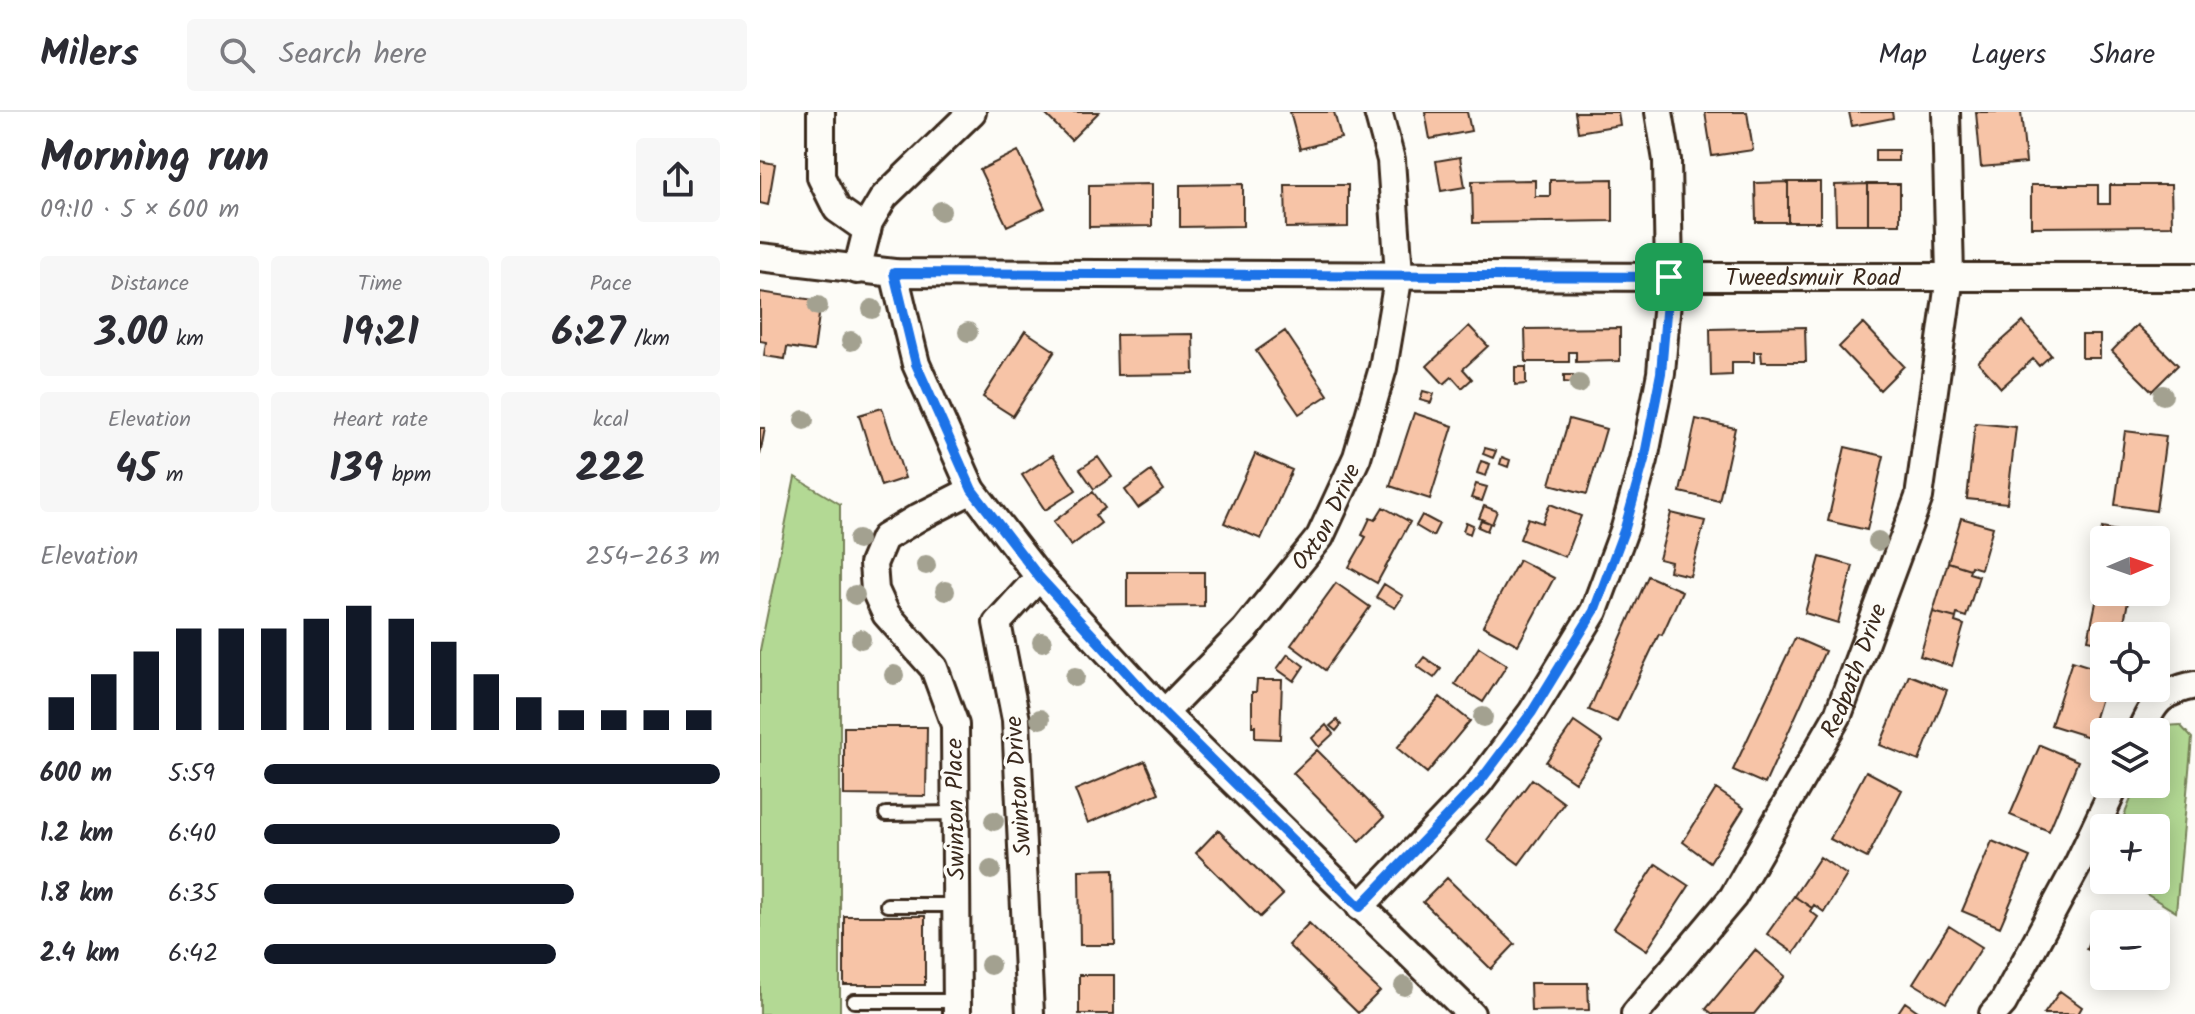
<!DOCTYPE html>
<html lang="en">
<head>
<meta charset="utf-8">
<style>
  body { margin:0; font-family:Kalam,sans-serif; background:#f7f7f7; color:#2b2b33; height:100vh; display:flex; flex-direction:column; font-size:30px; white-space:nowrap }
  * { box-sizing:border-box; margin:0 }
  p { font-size:26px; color:#7c7c81 }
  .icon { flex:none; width:44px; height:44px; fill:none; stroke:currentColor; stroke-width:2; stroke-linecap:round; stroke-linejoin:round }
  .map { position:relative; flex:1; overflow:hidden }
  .panel { display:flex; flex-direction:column; background:#fff; width:760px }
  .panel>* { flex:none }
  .needle { width:52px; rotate:88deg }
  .controls { position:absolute; left:1330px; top:414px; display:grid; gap:16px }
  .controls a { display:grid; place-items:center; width:80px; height:80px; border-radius:8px; background:#fff; box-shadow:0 4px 20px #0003; font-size:40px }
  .pin { position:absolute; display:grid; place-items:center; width:68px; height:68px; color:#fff; margin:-34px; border-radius:16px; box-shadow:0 4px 12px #0006 }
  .round { display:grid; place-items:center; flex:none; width:84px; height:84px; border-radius:8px; background:#f7f7f7 }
  .headline { display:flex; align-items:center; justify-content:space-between; height:136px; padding:0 40px }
  h1 { font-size:44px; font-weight:600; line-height:60px }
  .metrics { display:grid; grid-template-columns:repeat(3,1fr); gap:12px; height:136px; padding:8px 40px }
  .metrics div { display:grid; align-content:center; border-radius:8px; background:#f7f7f7; text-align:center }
  .metrics b { font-size:40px; font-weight:600 }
  .metrics small { font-size:22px; font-weight:400 }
  .metrics p { font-size:22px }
  .chart { height:224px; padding:16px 40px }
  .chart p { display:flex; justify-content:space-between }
  .chart svg { width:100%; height:144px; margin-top:8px; stroke:#111827; stroke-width:6 }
  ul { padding:0 40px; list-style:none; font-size:26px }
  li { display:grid; grid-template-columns:128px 96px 1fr; align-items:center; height:60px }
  li i { height:20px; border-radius:10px; background:#111827 }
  header { display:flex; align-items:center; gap:48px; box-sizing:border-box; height:112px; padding:0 40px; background:#fff; border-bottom:2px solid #e1e1e2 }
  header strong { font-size:38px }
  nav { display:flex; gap:44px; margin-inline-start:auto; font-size:28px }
  .search { width:560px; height:72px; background:#f7f7f7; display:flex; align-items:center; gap:20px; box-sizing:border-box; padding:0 28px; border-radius:8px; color:#7c7c81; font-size:30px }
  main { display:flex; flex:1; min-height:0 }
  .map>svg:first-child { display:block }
  .green { fill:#b3d994; stroke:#778259; stroke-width:2 }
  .building { fill:#f7c4a7; stroke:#3b2a1e; stroke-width:2 }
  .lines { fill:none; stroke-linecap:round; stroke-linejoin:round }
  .lane-casing { stroke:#3b2a1e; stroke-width:18 }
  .street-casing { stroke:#3b2a1e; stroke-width:32 }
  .lane { stroke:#fdfcf7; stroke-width:12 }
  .street { stroke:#fdfcf7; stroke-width:26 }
  .tree { fill:#a3a190 }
  .route-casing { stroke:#fff; stroke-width:16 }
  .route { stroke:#1a73e8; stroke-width:10 }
  .labels { text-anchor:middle; stroke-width:7; stroke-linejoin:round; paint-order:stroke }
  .street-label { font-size:24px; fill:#3b2a1e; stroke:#fdfcf7 }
</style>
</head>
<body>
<header>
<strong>Milers</strong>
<div class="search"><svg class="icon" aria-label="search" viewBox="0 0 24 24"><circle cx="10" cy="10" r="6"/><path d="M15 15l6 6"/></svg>Search here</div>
<nav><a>Map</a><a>Layers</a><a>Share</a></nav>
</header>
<main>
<section class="panel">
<div class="headline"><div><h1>Morning run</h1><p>09:10 · 5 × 600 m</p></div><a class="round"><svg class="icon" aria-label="share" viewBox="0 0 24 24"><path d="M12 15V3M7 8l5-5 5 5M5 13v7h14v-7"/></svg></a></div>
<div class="metrics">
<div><p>Distance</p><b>3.00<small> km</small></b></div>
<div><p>Time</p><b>19:21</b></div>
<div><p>Pace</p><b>6:27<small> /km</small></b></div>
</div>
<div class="metrics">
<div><p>Elevation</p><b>45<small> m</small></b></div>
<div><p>Heart rate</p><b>139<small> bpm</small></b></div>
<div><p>kcal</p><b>222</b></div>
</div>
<div class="chart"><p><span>Elevation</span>254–263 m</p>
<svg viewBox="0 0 160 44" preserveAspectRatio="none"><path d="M5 44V34M15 44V27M25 44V20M35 44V13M45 44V13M55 44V13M65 44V10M75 44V6M85 44V10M95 44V17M105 44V27M115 44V34M125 44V38M135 44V38M145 44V38M155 44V38"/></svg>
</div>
<ul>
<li><b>600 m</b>5:59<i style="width:100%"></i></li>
<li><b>1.2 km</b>6:40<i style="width:65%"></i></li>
<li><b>1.8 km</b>6:35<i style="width:68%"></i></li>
<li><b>2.4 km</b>6:42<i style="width:64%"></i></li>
</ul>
</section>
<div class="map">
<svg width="1435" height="902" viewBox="0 0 1435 902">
  <rect width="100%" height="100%" fill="#fdfcf7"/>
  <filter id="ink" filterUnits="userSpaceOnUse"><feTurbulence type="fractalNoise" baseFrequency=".0125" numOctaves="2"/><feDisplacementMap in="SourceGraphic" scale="16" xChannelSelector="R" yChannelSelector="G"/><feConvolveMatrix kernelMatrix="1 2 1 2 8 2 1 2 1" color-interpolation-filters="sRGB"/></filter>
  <g filter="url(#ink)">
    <path class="green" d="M 35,365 L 80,392 L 80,902 L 0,902 L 0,538 Z
      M 1420,613 L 1432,626 L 1416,800 L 1363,768 L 1396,768 L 1396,716 L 1359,716 L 1377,672 L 1396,672 L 1396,628 L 1404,614 Z"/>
    <path class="building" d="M 283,0 L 339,0 L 311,28 Z
      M 530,0 L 574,0 L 581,26 L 540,37 Z
      M 665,0 L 707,0 L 711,19 L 670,27 Z
      M 815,0 L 858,0 L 860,13 L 818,20 Z
      M 945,0 L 987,0 L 993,38 L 952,44 Z
      M 1089,0 L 1132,0 L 1133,6 L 1092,14 Z
      M 1216,0 L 1261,0 L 1266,51 L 1221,55 Z
      M 1115,38 L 1138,38 L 1138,49 L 1115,49 Z
      M 258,39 L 285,96 L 247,114 L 220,58 Z
      M 700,45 L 705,75 L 681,79 L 676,49 Z
      M 0,49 L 15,52 L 8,93 L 0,91 Z
      M 853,67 L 853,109 L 713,111 L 712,69 L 775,68 L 775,84 L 790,84 L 790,68 Z
      M 1028,70 L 1028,110 L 996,110 L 995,71 Z
      M 1028,70 L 1060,70 L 1060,110 L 1028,110 Z
      M 392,72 L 392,114 L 329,115 L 329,73 Z
      M 483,72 L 483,114 L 420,115 L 420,73 Z
      M 1108,72 L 1140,72 L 1140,112 L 1108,112 Z
      M 1108,72 L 1108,112 L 1076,112 L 1075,73 Z
      M 525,73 L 588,73 L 588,115 L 526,116 Z
      M 1271,73 L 1338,73 L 1338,92 L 1350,92 L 1350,73 L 1411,73 L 1412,114 L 1271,115 Z
      M 0,180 L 61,189 L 54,239 L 27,235 L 25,247 L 4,244 L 6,230 L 0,229 Z
      M 1263,210 L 1291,243 L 1279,254 L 1273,247 L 1241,276 L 1218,250 Z
      M 1103,211 L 1144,254 L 1120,278 L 1079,235 Z
      M 1377,213 L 1418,253 L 1392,279 L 1352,239 Z
      M 709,214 L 728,234 L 703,257 L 712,267 L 702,276 L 692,265 L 684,272 L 667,254 Z
      M 1045,215 L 1046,250 L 1002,250 L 1001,240 L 994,240 L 994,250 L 972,250 L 972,263 L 951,264 L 950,217 Z
      M 860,216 L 860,249 L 816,250 L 816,240 L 809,240 L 809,250 L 766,250 L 765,217 Z
      M 265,219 L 295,239 L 253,304 L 223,285 Z
      M 525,219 L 568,283 L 539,302 L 496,239 Z
      M 433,222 L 434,262 L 357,263 L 356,223 Z
      M 1322,223 L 1340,223 L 1340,246 L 1322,246 Z
      M 755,255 L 766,255 L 766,272 L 755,273 Z
      M 804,263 L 813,263 L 813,271 L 804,270 Z
      M 663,279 L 674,282 L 671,291 L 660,288 Z
      M 122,296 L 145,366 L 121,374 L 99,303 Z
      M 654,301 L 693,314 L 670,387 L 630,374 Z
      M 809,307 L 846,317 L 827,382 L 790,372 Z
      M 936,307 L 975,316 L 959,389 L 920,380 Z
      M 1215,311 L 1256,315 L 1247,391 L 1207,387 Z
      M 0,316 L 5,316 L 0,343 Z
      M 1365,319 L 1406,324 L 1396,399 L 1355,393 Z
      M 1085,335 L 1124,344 L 1107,418 L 1068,409 Z
      M 725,336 L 736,339 L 733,346 L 723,342 Z
      M 495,342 L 532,358 L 501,427 L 464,411 Z
      M 293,343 L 316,378 L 285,398 L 262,363 Z
      M 338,345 L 352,365 L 334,377 L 320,357 Z
      M 742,345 L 750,348 L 748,355 L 740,352 Z
      M 721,349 L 730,352 L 726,364 L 717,361 Z
      M 391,359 L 404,378 L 378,396 L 365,378 Z
      M 716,372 L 727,375 L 722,389 L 711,386 Z
      M 333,380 L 345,396 L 335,403 L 341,411 L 311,434 L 293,410 Z
      M 790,392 L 821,404 L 805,445 L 760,427 L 768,406 L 782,411 Z
      M 724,394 L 737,399 L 732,412 L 719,406 Z
      M 623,395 L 650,410 L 617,471 L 589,455 L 606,425 L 602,423 L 610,406 L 615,408 Z
      M 911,401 L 945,409 L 930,464 L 909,459 L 911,450 L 899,447 Z
      M 662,403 L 679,412 L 673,424 L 656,414 Z
      M 1201,406 L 1233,415 L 1221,457 L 1211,454 L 1210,457 L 1188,450 Z
      M 721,408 L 730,411 L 727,419 L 718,415 Z
      M 706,410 L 713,413 L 710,422 L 703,419 Z
      M 1342,416 L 1382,424 L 1381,428 L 1344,428 L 1344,438 L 1338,437 Z
      M 1060,445 L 1093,454 L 1078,511 L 1045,501 Z
      M 759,448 L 794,466 L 758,533 L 723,514 Z
      M 1188,450 L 1210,457 L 1209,461 L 1219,464 L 1206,505 L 1197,502 L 1196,506 L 1173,500 Z
      M 1344,453 L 1344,480 L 1370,480 L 1361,524 L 1344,524 L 1344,531 L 1328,528 Z
      M 367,460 L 444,460 L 444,494 L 367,495 Z
      M 888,464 L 922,479 L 902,523 L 899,522 L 857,610 L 829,598 Z
      M 576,471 L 610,495 L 565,558 L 531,533 Z
      M 624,472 L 643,484 L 635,496 L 616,485 Z
      M 1173,500 L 1196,506 L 1195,510 L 1204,513 L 1192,554 L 1160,544 Z
      M 1035,526 L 1065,539 L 1005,672 L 973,658 Z
      M 719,535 L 747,553 L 723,590 L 695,572 Z
      M 528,542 L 544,554 L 534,569 L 517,557 Z
      M 664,545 L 681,557 L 674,566 L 657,554 Z
      M 1312,549 L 1344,559 L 1344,576 L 1329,625 L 1291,613 Z
      M 1149,563 L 1187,578 L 1159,649 L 1120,633 Z
      M 497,568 L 522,568 L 520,627 L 495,626 L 495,614 L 492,614 L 492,580 L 496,580 Z
      M 680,585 L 710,609 L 667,661 L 637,636 Z
      M 577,608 L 581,613 L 576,619 L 570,614 Z
      M 814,610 L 843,630 L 815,670 L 786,650 Z
      M 566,613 L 573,622 L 559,635 L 552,626 Z
      M 84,615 L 167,615 L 166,684 L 84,683 Z
      M 1280,633 L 1318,649 L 1289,719 L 1250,703 Z
      M 557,638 L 624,705 L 600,729 L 533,661 Z
      M 385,649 L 399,681 L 328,711 L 315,678 Z
      M 1106,659 L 1142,678 L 1107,746 L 1070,727 Z
      M 772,667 L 804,691 L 759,752 L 727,728 Z
      M 956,677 L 984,696 L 950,750 L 923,730 Z
      M 458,718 L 523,783 L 500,805 L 436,741 Z
      M 1232,729 L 1270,745 L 1240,815 L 1202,799 Z
      M 1060,745 L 1087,763 L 1064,800 L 1054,793 L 1052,796 L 1034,784 Z
      M 896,752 L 929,774 L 887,838 L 854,816 Z
      M 354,757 L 355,833 L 320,833 L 319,758 Z
      M 687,766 L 755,832 L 731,857 L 663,790 Z
      M 1034,784 L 1052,796 L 1050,799 L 1058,805 L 1034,841 L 1007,822 Z
      M 84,804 L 165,804 L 165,873 L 84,873 Z
      M 1338,806 L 1354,812 L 1344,812 L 1344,844 L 1326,837 Z
      M 549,811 L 620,879 L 598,901 L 528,833 Z
      M 1189,814 L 1222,835 L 1186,891 L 1153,871 Z
      M 995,838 L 1025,864 L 994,902 L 953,902 L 946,897 Z
      M 319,863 L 354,863 L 354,902 L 319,902 Z
      M 770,871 L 828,871 L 829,898 L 771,899 Z
      M 1300,879 L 1322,895 L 1318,902 L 1284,902 Z
      M 1145,890 L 1162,902 L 1137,902 Z"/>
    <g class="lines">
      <g class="lane-casing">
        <path id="lane" d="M 126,702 L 196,701
          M 127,793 L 196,793
          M 94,889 L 197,889"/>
      </g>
      <g class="street-casing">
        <g id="street">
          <path d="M 61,0 L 61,65 L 77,97 L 107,118"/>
          <path id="s1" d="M 0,145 L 134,161 L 909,165 L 1435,165"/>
          <path d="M 97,158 L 109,110 L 124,85 L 212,0"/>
          <path d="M 134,161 L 156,252 L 212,378 L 279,465 L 404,601 L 711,902"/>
          <path id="s2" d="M 404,601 L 485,518 L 560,425 L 597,345 L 623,256 L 639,162 L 631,48 L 618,0"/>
          <path d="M 1380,620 C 1394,590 1400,580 1435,573"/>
          <path d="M 600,795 L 718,672 L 772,600 L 834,499 L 865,416 L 884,348 L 901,261 L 909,165 L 907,48 L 899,0"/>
          <path d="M 197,902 L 195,613 L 174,556 L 126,502 L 115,478 L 113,452 L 124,426 L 159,405 L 212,378"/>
          <path d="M 270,902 L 256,608 L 237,511 L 279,465"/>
          <path id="s3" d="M 875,902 L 973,785 L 1078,603 L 1159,385 L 1190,164 L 1186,0"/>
          <path d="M 1233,902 L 1243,891 L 1317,754 L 1356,672"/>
        </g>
      </g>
      <use href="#lane" class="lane"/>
      <use href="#street" class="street"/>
    </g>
    <g class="tree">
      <circle cx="181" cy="99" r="10"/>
      <circle cx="58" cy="194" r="10"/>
      <circle cx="112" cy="197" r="10"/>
      <circle cx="208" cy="220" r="10"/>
      <circle cx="91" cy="229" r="10"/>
      <circle cx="819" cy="272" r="10"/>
      <circle cx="1403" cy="283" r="10"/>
      <circle cx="44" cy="308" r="10"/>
      <circle cx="98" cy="428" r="10"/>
      <circle cx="1118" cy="429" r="10"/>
      <circle cx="166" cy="453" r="10"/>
      <circle cx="185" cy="479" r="10"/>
      <circle cx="95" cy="483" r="10"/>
      <circle cx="101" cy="527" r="10"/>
      <circle cx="282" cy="530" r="10"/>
      <circle cx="134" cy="563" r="10"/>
      <circle cx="315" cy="565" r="10"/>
      <circle cx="723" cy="605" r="10"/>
      <circle cx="280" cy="607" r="10"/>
      <circle cx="234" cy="709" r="10"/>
      <circle cx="231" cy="758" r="10"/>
      <circle cx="230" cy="853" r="10"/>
      <circle cx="644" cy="874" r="10"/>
    </g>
  </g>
  <g class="lines" filter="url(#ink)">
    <g class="route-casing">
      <path id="route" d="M 134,161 L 909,165 L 901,261 L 884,348 L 865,416 L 834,499 L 772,600 L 718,672 L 600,795 L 404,601 L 279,465 L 212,378 L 156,252 Z"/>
    </g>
    <use href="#route" class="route"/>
  </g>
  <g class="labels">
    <g class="street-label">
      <text dy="8" stroke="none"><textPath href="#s1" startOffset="1054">Tweedsmuir Road</textPath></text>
      <text dy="8" stroke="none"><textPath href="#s2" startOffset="256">Oxton Drive</textPath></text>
      <text dy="8" stroke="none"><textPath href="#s3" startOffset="410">Redpath Drive</textPath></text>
      <text transform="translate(258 674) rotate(-94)" y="8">Swinton Drive</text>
      <text transform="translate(195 697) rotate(-91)" y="8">Swinton Place</text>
    </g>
  </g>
</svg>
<div class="controls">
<a><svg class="needle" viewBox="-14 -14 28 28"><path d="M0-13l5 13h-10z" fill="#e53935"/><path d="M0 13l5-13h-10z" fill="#7c7c81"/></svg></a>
<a><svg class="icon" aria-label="locate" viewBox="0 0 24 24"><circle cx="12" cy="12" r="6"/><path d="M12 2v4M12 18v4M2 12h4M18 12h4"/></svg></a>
<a><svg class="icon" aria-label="layers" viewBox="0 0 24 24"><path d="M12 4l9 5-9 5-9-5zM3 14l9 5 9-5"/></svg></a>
<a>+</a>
<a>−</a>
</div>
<div class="pin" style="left:909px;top:165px;background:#1e9e55"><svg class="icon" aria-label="arrive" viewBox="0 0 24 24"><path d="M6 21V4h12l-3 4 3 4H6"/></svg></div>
</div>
</main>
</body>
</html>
